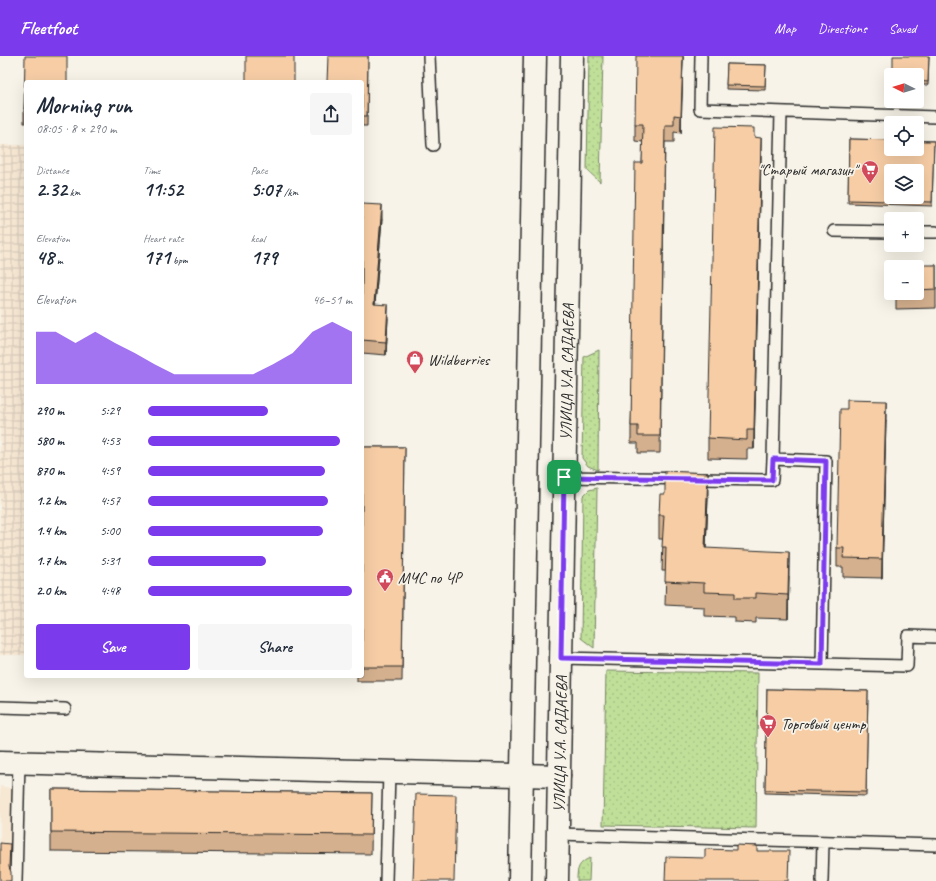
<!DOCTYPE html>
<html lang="en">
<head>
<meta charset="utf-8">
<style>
  body { margin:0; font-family:Caveat,sans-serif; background:#f6f6f7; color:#1f2937; height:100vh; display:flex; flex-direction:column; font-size:15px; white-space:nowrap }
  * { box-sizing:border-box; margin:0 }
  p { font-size:13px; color:#747a83 }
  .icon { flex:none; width:22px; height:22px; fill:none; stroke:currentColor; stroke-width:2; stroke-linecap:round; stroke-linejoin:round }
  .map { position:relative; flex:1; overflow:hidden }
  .side { position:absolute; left:24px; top:24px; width:340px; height:598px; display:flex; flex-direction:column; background:#fff; border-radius:4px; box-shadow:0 4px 16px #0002 }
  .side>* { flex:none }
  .needle { width:26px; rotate:275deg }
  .controls { position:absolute; left:884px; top:12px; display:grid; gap:8px }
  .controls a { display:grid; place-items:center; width:40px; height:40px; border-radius:4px; background:#fff; box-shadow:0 4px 16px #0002; font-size:20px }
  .pin { position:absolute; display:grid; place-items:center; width:34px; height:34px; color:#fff; margin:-17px; border-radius:8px; box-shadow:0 2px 6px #0006 }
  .round { display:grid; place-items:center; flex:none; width:42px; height:42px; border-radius:4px; background:#f6f6f7 }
  .overview { display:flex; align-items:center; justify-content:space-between; height:68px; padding:0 12px }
  h1 { font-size:22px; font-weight:700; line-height:30px }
  .metrics { display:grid; grid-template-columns:repeat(3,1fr); gap:6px; height:68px; padding:4px 12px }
  .metrics div { display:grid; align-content:center }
  .metrics b { font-size:20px; font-weight:700 }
  .metrics small { font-size:11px; font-weight:400 }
  .metrics p { font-size:11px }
  .chart { height:112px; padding:8px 12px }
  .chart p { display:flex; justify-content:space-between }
  .chart svg { width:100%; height:72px; margin-top:4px; fill:#7c3aed; opacity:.7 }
  .primary-button { display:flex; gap:8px; margin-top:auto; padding:8px 12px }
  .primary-button a { flex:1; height:46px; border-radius:4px; background:#7c3aed; color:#fff; font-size:16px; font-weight:700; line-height:46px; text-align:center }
  .primary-button a+a { background:#f6f6f7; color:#1f2937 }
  ul { padding:0 12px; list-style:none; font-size:13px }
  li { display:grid; grid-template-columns:64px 48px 1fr; align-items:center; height:30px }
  li i { height:10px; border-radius:5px; background:#7c3aed }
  header { display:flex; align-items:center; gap:24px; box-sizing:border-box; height:56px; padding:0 20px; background:#7c3aed; color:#fff }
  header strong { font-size:19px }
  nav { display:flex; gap:22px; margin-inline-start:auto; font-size:14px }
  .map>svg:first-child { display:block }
  .built { fill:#f7e8d4 }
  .industrial { fill:url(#industrial-grid) }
  .grass { fill:url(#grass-dots); stroke:#768662 }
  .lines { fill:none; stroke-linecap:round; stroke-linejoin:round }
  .lane-casing { stroke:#2b2b2b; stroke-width:14 }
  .secondary-casing { stroke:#2b2b2b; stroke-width:25 }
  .primary-casing { stroke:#2b2b2b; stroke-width:25 }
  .lane { stroke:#f7f3e8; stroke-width:11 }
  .secondary { stroke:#f7f3e8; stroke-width:22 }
  .primary { stroke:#f7f3e8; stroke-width:22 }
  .wall { fill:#d4b08e; stroke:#2b2b2b }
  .shaded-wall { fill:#ac9074; stroke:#2b2b2b }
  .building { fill:#f6cda5; stroke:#2b2b2b; fill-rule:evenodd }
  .route-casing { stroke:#fff; stroke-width:8 }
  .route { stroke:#7c3aed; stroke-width:5 }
  .labels { text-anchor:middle; stroke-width:3.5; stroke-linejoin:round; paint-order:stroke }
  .poi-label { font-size:16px; fill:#2b2b2b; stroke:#f7f3e8; text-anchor:start }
  .street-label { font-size:16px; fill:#2b2b2b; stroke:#f7f3e8 }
</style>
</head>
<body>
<header>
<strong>Fleetfoot</strong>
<nav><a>Map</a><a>Directions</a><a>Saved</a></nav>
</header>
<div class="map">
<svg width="936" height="825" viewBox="0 0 936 825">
  <defs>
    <pattern id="industrial-grid" width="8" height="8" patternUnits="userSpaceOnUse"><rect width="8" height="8" fill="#f7e8d4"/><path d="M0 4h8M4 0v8" fill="none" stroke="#d4c7b6"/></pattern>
    <pattern id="grass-dots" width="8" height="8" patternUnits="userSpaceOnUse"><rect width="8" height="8" fill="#c0e099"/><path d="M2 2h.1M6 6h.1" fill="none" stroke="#a5c084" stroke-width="1.8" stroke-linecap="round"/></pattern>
  </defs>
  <rect width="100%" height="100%" fill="#f7f3e8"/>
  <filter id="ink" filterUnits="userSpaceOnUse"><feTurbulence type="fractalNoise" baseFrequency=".025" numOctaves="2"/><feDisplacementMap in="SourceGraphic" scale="8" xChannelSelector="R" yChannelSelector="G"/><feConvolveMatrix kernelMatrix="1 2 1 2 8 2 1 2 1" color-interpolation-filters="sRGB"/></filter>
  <g filter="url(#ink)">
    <path class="built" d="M 0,730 L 20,734 L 17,825 L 0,825 Z"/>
    <path class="industrial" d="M 0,89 L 26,89 L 26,599 L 0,599 Z"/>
    <path class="grass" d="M 589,0 L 603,0 L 600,126 L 587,114 Z
      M 599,294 L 598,414 L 588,410 L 582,402 L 584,301 Z
      M 597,432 L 594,592 L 581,582 L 583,440 L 589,434 Z
      M 606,615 L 758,617 L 756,772 L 603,769 Z
      M 590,802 L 589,825 L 577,825 C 577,813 578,807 590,802 Z"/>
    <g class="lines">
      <g class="lane-casing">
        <path id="lane" d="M 429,0 L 433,89
          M 701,0 L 700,53 L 936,61
          M 781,56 L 773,403 L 826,405 L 822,608
          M 834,175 L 891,176
          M 917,176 L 936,176
          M 564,421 L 772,424 L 773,403
          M 561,602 L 907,610 L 908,580 L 936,581
          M 0,651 L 65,653
          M 558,778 L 936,789
          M 16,825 L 19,706
          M 386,825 L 389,716
          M 822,825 L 823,786"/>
      </g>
      <g class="secondary-casing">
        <path id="secondary" d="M 0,706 L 559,720"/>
      </g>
      <g class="primary-casing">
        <g id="primary">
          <path d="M 520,825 L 535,0"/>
          <path id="s1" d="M 557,825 L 572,0"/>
        </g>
      </g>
      <use href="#lane" class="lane"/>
      <use href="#secondary" class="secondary"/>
      <use href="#primary" class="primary"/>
    </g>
    <path class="wall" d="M 368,0 L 367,70 L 362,70 L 362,26 Z
      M 683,0 L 681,77 L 674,76 L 674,86 L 665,86 L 660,397 L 638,397 L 638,387 L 631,387 L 631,370 L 643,86 L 635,85 L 635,68 Z
      M 929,0 L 928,29 L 917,29 L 917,19 Z
      M 727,8 L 766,9 L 765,34 L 726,33 Z
      M 26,26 L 26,67 L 24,67 L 24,53 Z
      M 754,81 L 761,101 L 754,393 L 747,393 L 747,403 L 708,402 L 708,382 Z
      M 849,83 L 934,85 L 932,150 L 848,147 Z
      M 362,148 L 382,163 L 375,248 L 388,262 L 386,299 L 362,297 Z
      M 936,209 L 936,252 L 896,253 L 896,237 L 917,237 L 917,211 Z
      M 886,364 L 882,522 L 843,521 L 843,511 L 837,511 L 837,492 Z
      M 362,391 L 405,391 L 402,625 L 357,625 L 357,620 L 362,620 Z
      M 708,441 L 706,493 L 789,520 L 788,563 L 756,562 L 756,567 L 735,566 L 735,561 L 704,560 L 704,551 L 665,549 L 666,515 L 662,515 L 663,483 L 659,483 L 659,459 Z
      M 767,633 L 868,635 L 866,740 L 765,737 Z
      M 51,733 L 372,737 L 371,798 L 51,795 Z"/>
    <path class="shaded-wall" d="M 683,0 L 681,77 L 681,60 Z
      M 761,82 L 761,101 L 754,393 L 754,374 Z
      M 382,149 L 382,163 L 374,261 L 374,248 Z
      M 388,249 L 388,262 L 386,299 L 386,286 Z
      M 886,345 L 886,364 L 882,522 L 882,503 Z
      M 708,417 L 708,441 L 705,517 L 705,492 Z
      M 789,496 L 789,520 L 788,563 L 788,539 Z"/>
    <path class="building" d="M 25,0 L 67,0 L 67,26 L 26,26 L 26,53 L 24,53 Z
      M 246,0 L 294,0 L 294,26 L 246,26 Z
      M 328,0 L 368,0 L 367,60 L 362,60 L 362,26 L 327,26 Z
      M 636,0 L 683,0 L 681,60 L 674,59 L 674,69 L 665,69 L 660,380 L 638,380 L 638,370 L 631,370 L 635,107 L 642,107 L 643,68 L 635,68 Z
      M 893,0 L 929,0 L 928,26 L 917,25 L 917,19 L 893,19 Z
      M 727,8 L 766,9 L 765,30 L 726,29 Z
      M 715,71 L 754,72 L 754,81 L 761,82 L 754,374 L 747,374 L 747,384 L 708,382 Z
      M 849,83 L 891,84 L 891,93 L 917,93 L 917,85 L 934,85 L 932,146 L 848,144 ZM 891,115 L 917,115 L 917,141 L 891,141 Z
      M 362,148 L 382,149 L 374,248 L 388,249 L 386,286 L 362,284 Z
      M 896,209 L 936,209 L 936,233 L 917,234 L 917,211 L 896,211 Z
      M 847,344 L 886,345 L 882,503 L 843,502 L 844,492 L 837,492 L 840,353 L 847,353 Z
      M 362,391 L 405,391 L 402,611 L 362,611 Z
      M 665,415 L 708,417 L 705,492 L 789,496 L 788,539 L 756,537 L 756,542 L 735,542 L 735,537 L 704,536 L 704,527 L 665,525 L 666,491 L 662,491 L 664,459 L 659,459 L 660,438 L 665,438 Z
      M 767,633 L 868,635 L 866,736 L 765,734 Z
      M 51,733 L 372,737 L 371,779 L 51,776 Z
      M 416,738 L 456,739 L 454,825 L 413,825 Z
      M 0,787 L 10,788 L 9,811 L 11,816 L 11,825 L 0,825 Z
      M 736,789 L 757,790 L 757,795 L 789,795 L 788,825 L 665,825 L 666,801 L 705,802 L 705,793 L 736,794 Z"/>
  </g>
  <g class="lines" filter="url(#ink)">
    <g class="route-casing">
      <path id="route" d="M 773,403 L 826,405 L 822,608 L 561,602 L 564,421 L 772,424 Z"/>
    </g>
    <use href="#route" class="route"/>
  </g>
  <defs>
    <g id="supermarket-pin" transform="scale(0.9)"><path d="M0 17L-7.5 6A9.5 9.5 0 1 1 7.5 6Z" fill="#d1495b" stroke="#f7f3e8"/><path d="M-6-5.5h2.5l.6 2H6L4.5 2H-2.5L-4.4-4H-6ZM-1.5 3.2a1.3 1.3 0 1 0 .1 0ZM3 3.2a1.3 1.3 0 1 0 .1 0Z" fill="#fff"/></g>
    <g id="shop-pin" transform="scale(0.9)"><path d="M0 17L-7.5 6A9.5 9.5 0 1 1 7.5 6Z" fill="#d1495b" stroke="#f7f3e8"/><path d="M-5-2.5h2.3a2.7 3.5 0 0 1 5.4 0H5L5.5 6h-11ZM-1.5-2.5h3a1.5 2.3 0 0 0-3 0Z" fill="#fff"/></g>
    <g id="civic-pin" transform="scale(0.9)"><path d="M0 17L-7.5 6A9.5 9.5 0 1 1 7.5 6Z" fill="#d1495b" stroke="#f7f3e8"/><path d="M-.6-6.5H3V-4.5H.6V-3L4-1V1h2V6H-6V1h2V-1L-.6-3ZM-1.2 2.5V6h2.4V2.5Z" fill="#fff"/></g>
  </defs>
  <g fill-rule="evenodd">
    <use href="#supermarket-pin" x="870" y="113"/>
    <use href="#shop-pin" x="415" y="303"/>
    <use href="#civic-pin" x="385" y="521"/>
    <use href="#supermarket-pin" x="768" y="667"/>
  </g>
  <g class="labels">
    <g class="poi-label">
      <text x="857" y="119" text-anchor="end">"Старый магазин"</text>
      <text x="428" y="309">Wildberries</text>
      <text x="398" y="527">МЧС по ЧР</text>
      <text x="781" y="673">Торговый центр</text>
    </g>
    <g class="street-label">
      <text dy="6" stroke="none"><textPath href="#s1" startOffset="509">УЛИЦА У.А. САДАЕВА</textPath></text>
      <text dy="6" stroke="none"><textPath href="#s1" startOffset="137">УЛИЦА У.А. САДАЕВА</textPath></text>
    </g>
  </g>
</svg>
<div class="controls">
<a><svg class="needle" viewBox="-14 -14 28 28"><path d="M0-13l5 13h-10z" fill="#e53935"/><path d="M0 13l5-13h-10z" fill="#747a83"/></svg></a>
<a><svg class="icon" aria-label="locate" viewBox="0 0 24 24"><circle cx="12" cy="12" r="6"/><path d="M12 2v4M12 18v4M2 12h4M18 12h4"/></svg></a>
<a><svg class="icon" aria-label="layers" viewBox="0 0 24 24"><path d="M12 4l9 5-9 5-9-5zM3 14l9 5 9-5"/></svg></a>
<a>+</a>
<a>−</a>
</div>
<div class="pin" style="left:564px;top:421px;background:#1e9e55"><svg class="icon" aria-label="arrive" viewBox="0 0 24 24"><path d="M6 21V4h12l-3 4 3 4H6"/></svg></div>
<section class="side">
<div class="overview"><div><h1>Morning run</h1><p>08:05 · 8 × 290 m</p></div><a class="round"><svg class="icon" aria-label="share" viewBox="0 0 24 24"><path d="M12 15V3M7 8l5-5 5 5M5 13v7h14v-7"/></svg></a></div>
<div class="metrics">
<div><p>Distance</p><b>2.32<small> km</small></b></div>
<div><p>Time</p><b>11:52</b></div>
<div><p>Pace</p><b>5:07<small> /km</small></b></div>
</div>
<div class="metrics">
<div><p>Elevation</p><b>48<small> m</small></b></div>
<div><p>Heart rate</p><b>171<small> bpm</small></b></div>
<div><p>kcal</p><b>179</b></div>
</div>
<div class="chart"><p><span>Elevation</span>46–51 m</p>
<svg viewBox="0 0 160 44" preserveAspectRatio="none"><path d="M0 44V12L10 12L20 19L30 12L40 19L50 25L60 32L70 38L80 38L90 38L100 38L110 38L120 32L130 25L140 12L150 6L160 12V44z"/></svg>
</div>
<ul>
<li><b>290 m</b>5:29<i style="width:59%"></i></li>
<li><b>580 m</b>4:53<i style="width:94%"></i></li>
<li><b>870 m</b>4:59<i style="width:87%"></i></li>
<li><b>1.2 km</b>4:57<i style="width:88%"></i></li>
<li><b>1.4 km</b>5:00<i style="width:86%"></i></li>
<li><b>1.7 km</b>5:31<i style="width:58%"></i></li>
<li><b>2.0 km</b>4:48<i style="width:100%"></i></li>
</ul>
<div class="primary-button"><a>Save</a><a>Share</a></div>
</section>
</div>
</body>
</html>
